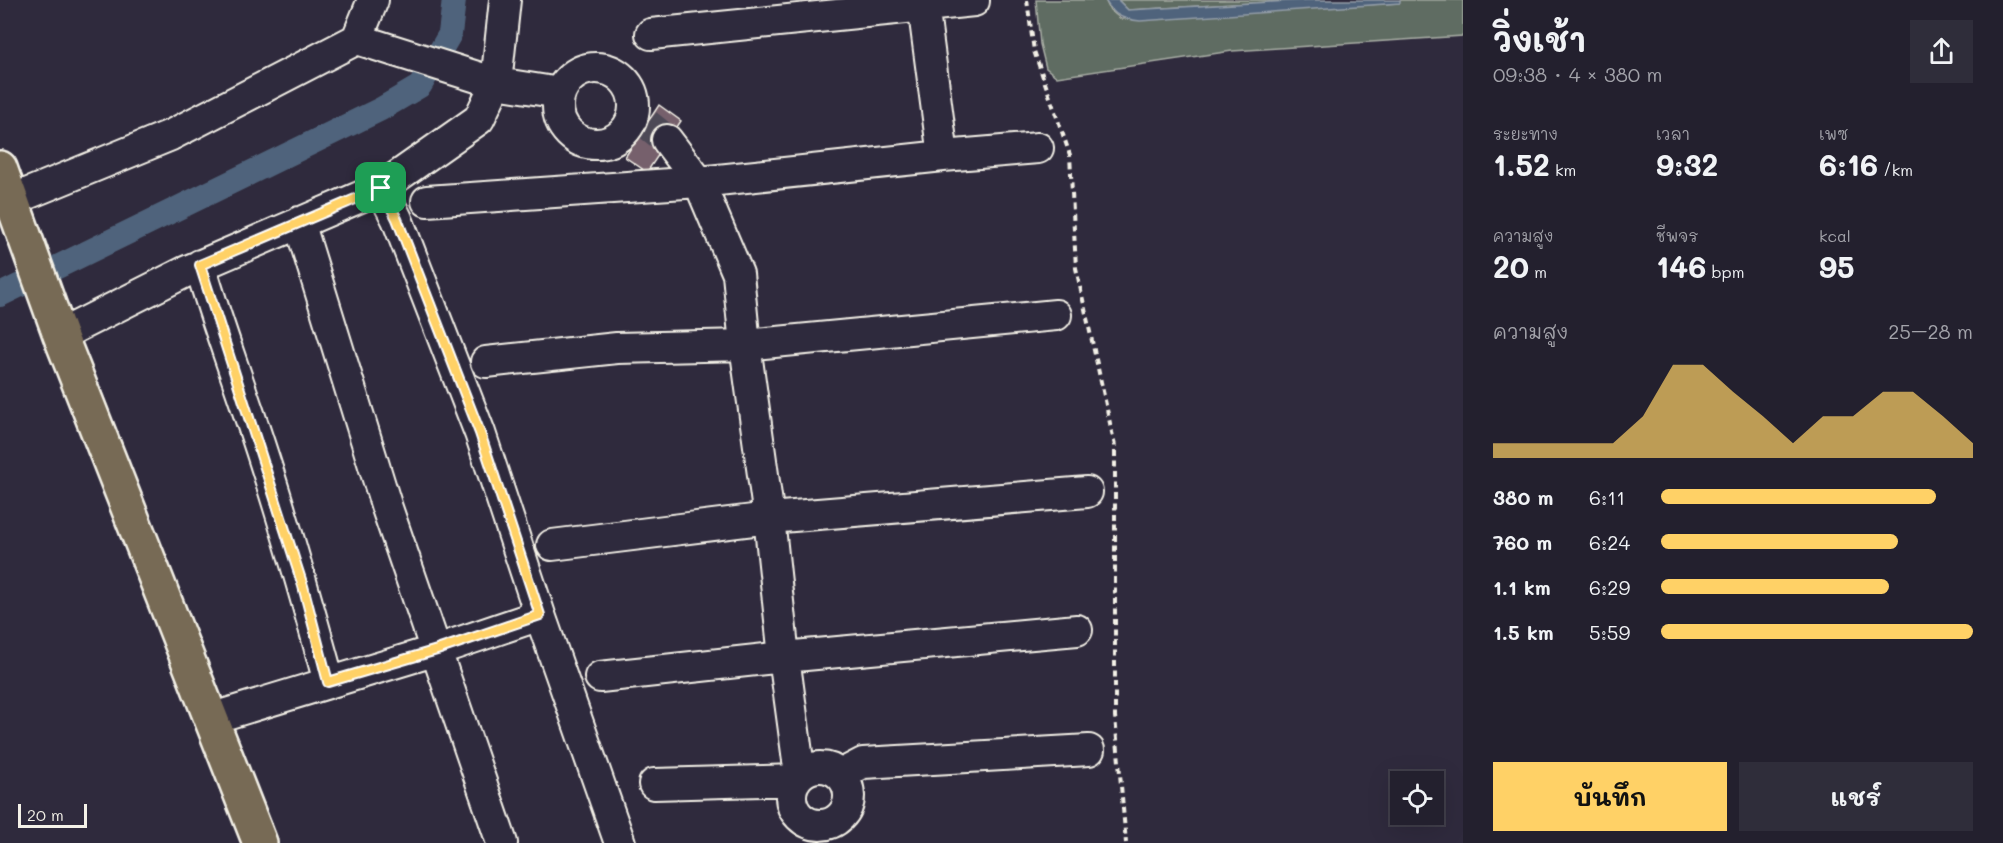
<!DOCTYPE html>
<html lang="th">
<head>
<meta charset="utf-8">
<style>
  body { margin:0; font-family:Mali,"Playpen Sans Thai",sans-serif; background:#2f2d3a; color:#f1f3f6; height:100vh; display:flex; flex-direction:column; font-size:22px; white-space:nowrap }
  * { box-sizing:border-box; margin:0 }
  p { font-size:20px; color:#a3a3aa }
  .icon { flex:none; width:33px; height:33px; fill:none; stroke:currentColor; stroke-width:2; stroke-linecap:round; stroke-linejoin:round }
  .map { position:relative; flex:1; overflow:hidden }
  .drawer { display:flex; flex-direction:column; background:#23202e; width:540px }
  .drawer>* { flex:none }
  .fabs { position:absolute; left:1390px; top:771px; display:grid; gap:12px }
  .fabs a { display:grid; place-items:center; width:54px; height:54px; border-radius:0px; background:#23202e; box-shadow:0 6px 24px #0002,0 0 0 2px #403e4a; font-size:30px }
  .scale { position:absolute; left:18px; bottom:15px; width:69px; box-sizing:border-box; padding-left:6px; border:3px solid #f4f1e8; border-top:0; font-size:16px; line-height:21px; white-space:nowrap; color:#f4f1e8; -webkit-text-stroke:4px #2f2a3d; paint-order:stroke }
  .pin { position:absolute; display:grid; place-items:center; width:51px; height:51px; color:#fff; margin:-26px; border-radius:12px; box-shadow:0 3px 9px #0006 }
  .round { display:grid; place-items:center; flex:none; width:63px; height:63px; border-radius:0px; background:#2f2d3a }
  .overview { display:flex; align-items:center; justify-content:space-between; height:102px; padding:0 30px }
  h1 { font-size:33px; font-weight:700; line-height:45px }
  .stats { display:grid; grid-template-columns:repeat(3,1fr); gap:9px; height:102px; padding:6px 30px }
  .stats div { display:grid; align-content:center }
  .stats b { font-size:30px; font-weight:700 }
  .stats small { font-size:16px; font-weight:400 }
  .stats p { font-size:16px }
  .chart { height:168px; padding:12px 30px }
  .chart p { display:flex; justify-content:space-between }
  .chart svg { width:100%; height:108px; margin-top:6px; fill:#ffd166; opacity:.7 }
  .cta { display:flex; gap:12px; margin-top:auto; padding:12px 30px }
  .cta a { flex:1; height:69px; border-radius:0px; background:#ffd166; color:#111; font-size:24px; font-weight:700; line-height:69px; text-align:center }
  .cta a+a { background:#2f2d3a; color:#f1f3f6 }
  ul { padding:0 30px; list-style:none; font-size:20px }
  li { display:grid; grid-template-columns:96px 72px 1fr; align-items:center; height:45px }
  li i { height:15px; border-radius:8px; background:#ffd166 }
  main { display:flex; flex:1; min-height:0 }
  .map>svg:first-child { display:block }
  .green { fill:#5e6c62; stroke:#a9aea5; stroke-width:1.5 }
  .water { fill:#50647b; stroke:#929ca7; stroke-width:1.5 }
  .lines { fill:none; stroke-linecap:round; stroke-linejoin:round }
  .canal { stroke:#50647b; stroke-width:24 }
  .building { fill:#76616c; stroke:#f4f1e8; stroke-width:1.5 }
  .minor-tunnel { stroke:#4d4857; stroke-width:30; stroke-dasharray:30 15; stroke-linecap:butt }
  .minor-casing { stroke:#f4f1e8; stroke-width:34 }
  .major-casing { stroke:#f4f1e8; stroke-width:38 }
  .path { stroke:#f4f1e8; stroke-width:4; stroke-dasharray:6 4.5; stroke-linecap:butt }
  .minor { stroke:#2f2a3d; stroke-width:30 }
  .major { stroke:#776a54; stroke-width:33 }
  .route-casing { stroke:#fff; stroke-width:12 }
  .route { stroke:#ffd166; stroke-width:8 }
</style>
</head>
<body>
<main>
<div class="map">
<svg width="1463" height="843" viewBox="0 0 1463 843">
  <rect width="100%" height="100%" fill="#2f2a3d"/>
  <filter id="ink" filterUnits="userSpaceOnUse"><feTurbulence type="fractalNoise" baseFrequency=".0167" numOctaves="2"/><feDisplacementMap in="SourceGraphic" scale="12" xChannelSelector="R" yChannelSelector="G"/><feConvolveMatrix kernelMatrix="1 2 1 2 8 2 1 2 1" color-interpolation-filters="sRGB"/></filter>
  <g filter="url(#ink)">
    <path class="green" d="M 1036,0 L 1105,0 L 1110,10 L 1121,19 L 1399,3 L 1400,0 L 1463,0 L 1463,36 L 1232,51 L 1057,77 L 1046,68 L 1040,44 Z
      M 1118,0 L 1307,0 L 1128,10 Z"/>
    <path class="water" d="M 1105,0 L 1118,0 L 1128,10 L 1307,0 L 1400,0 L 1400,3 L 1140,21 C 1122,19 1114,16 1105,0 Z"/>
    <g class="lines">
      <path class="canal" d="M 0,295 L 381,109 L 420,86 L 450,34 L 454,0"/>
    </g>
    <path class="building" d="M 659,105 L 681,121 L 647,172 L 625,157 Z"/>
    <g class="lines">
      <path class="minor-tunnel" d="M 647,124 L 667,140"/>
      <g class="minor-casing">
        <path id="minor" d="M 923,5 L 943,156
          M 651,34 L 974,1
          M 357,39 L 496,83 L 560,93
          M558 106a38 38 0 1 1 76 0a38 38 0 1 1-76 0Z
          M 667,140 L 699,182 L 738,274 L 745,345 L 769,518 L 784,657 L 800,775
          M 381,188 L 397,219 L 480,433 L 540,615 L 620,843
          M 12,200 L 171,135 L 357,39 L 373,0
          M 427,201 L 699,182 L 943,156 L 1038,148
          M 299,222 L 387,508 L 502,843
          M 200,265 C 214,314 231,360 247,408 C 278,498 304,590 329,682
          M 60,335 L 185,272 L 381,188 L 479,119 L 496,83 L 505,0
          M 486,362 L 617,348 L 745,345 L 1056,315
          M 552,545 L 769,518 L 1087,492
          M 600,677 L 784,657 L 1077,630
          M 213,718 L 437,650 L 540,615
          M791 796a29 29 0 1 1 58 0a29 29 0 1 1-58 0Z
          M 840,775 L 863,763 L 1089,750
          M 654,784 L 796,780"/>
      </g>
      <g class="major-casing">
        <path id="major" d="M 0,168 L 60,335 L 260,843"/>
      </g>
      <path class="path" d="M 1027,0 L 1034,51 L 1070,155 L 1076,268 L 1115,446 L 1115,716 L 1126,843"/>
      <use href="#minor" class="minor"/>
      <use href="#major" class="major"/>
    </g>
  </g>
  <g class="lines" filter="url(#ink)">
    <g class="route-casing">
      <path id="route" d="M 381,188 L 397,219 L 480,433 L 540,615 L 437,650 L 328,682 L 303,586 L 200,265 Z"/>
    </g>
    <use href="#route" class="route"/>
  </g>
</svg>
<div class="fabs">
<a><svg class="icon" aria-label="locate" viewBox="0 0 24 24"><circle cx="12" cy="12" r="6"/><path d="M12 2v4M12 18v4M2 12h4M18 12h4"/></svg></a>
</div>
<div class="scale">20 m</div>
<div class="pin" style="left:381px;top:188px;background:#1e9e55"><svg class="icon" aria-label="arrive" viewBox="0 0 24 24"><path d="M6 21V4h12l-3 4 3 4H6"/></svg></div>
</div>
<section class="drawer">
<div class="overview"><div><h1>วิ่งเช้า</h1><p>09:38 · 4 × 380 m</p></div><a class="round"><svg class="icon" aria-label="share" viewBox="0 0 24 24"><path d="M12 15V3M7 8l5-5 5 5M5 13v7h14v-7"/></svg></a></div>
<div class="stats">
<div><p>ระยะทาง</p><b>1.52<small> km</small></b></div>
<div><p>เวลา</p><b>9:32</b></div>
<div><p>เพซ</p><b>6:16<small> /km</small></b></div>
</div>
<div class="stats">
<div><p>ความสูง</p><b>20<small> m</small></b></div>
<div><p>ชีพจร</p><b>146<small> bpm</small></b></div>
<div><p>kcal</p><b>95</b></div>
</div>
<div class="chart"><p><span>ความสูง</span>25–28 m</p>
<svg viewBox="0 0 160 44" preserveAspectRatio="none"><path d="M0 44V38L10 38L20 38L30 38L40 38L50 27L60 6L70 6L80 17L90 27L100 38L110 27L120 27L130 17L140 17L150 27L160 38V44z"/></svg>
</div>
<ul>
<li><b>380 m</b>6:11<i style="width:88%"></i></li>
<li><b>760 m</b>6:24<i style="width:76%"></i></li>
<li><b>1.1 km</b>6:29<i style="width:73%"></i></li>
<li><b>1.5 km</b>5:59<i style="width:100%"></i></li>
</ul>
<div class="cta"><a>บันทึก</a><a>แชร์</a></div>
</section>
</main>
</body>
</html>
